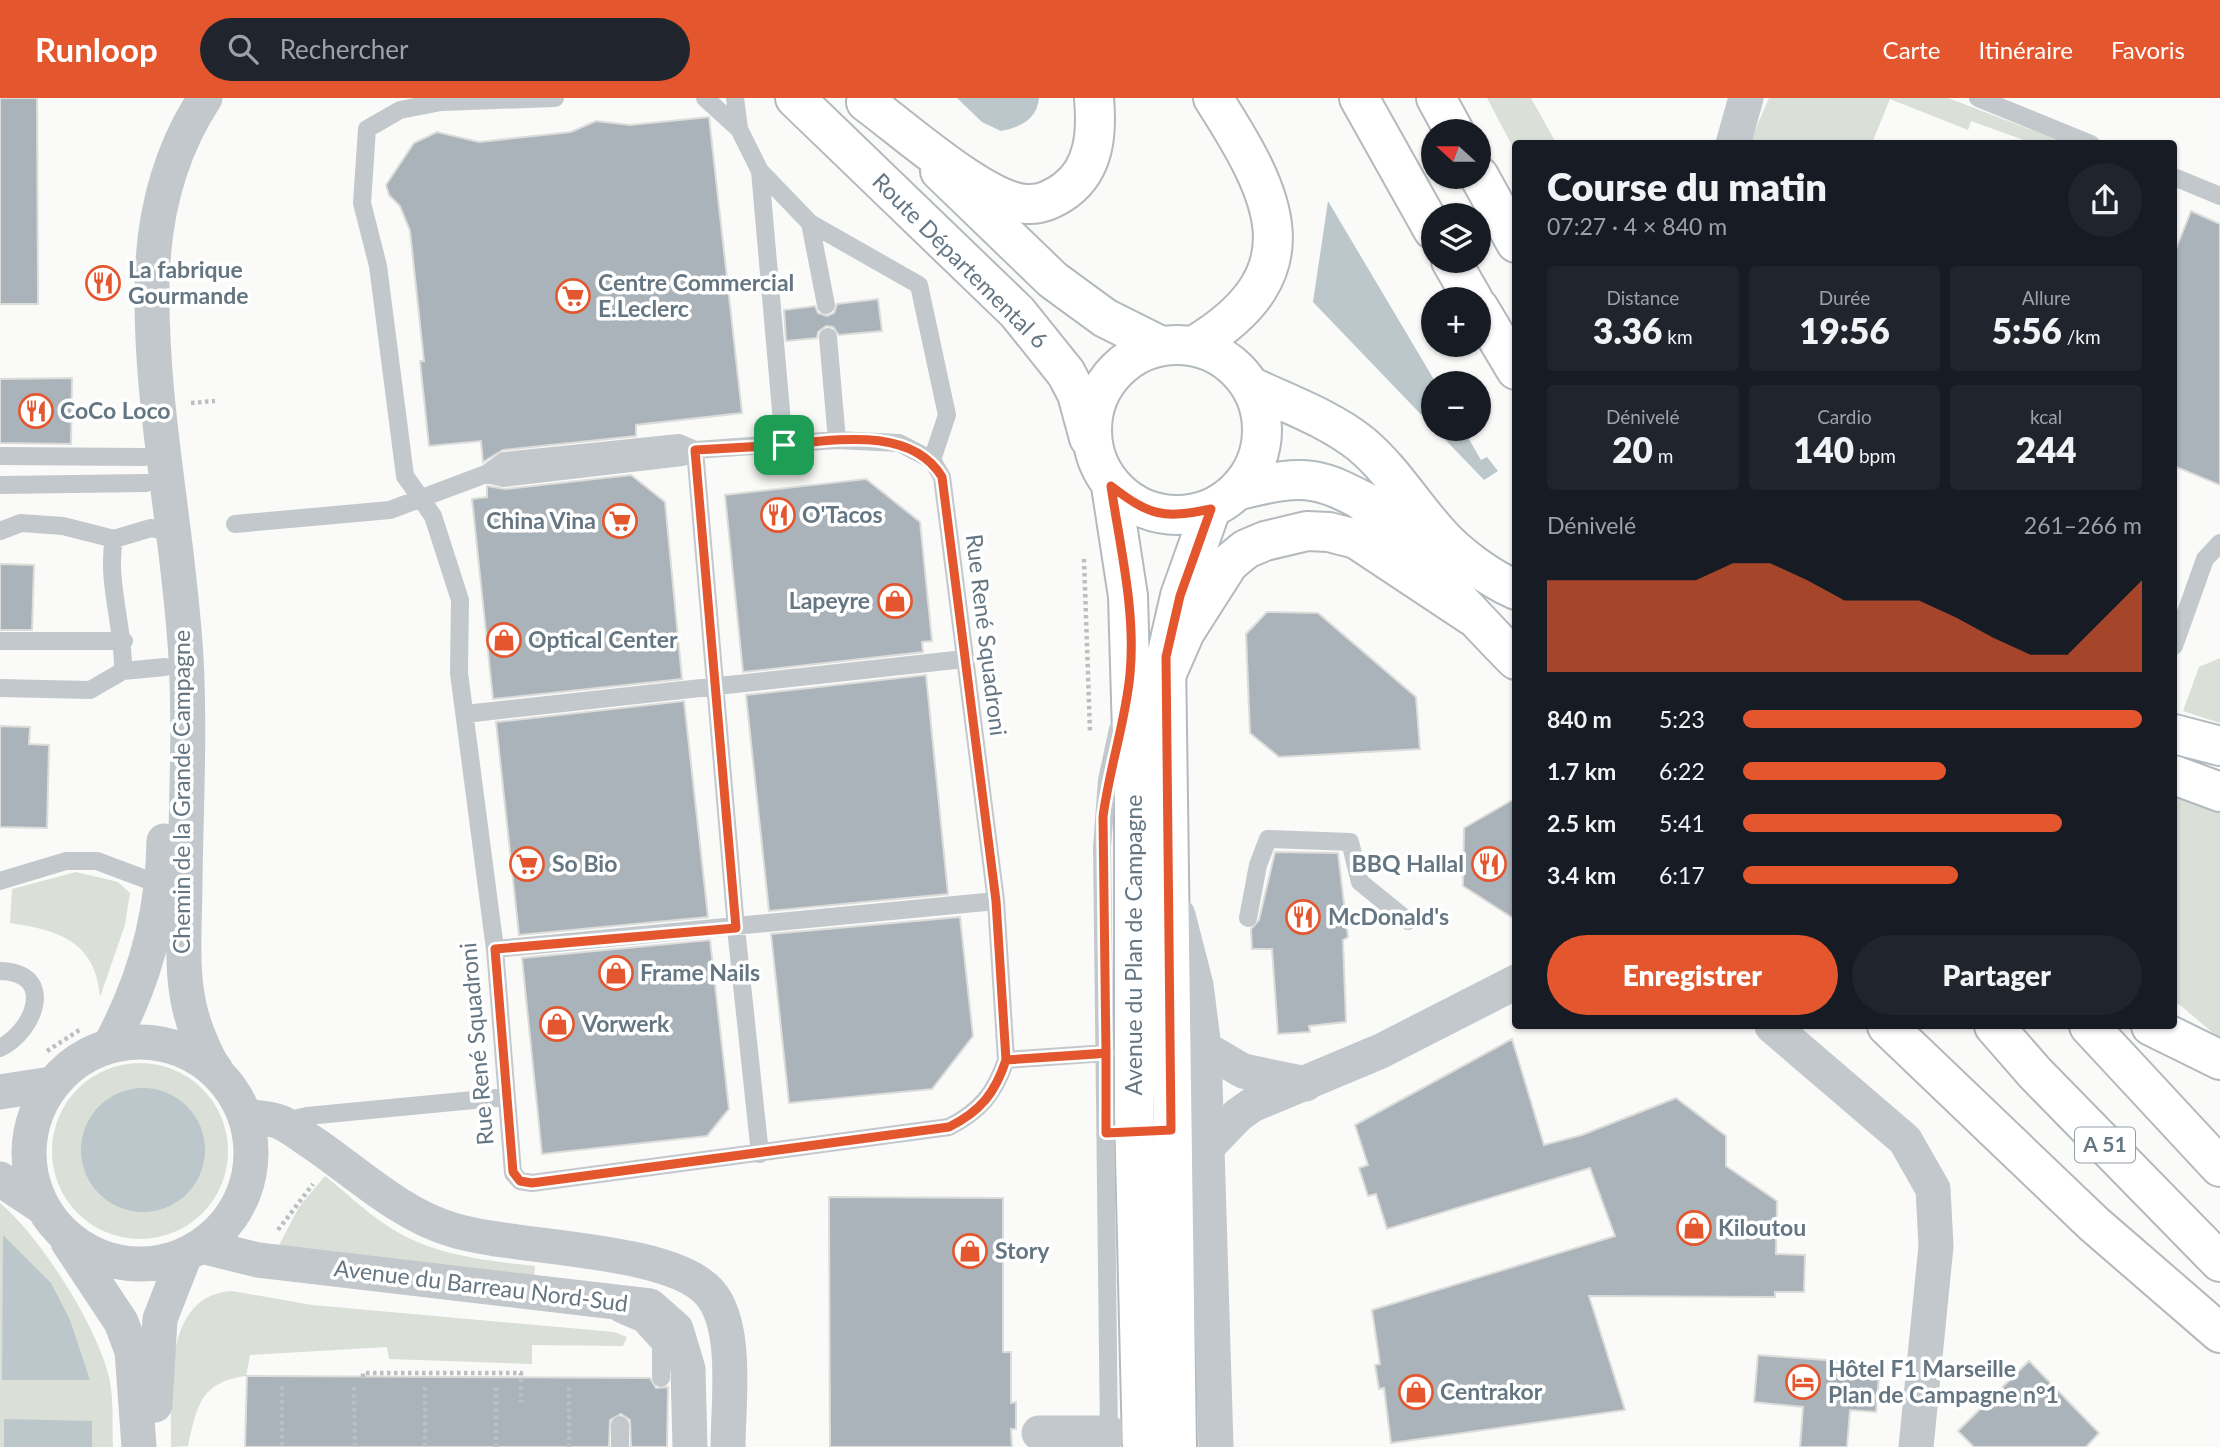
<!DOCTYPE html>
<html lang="fr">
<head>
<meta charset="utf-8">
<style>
  body { margin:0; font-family:Lato,sans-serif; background:#20242c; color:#f1f3f6; height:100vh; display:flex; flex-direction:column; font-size:26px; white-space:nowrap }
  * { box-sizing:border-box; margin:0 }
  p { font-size:23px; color:#9ea1a6 }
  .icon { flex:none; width:38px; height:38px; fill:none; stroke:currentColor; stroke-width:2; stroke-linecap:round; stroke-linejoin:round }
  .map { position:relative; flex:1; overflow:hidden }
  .drawer { position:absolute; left:1512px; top:42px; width:665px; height:889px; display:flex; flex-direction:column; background:#171b24; border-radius:7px; box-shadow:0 2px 5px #0004 }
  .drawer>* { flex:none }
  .needle { width:46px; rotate:291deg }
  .controls { position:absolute; left:1421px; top:21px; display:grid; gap:14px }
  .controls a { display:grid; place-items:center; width:70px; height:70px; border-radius:50%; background:#171b24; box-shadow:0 2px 5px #0004; font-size:35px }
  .pin { position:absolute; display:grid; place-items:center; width:60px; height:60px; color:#fff; margin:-30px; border-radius:14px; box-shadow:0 4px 10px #0006 }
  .round { display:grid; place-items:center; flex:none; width:74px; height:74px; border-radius:37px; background:#20242c }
  .overview { display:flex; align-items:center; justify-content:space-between; height:119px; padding:0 35px }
  h1 { font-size:38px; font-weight:800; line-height:52px }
  .stats { display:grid; grid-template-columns:repeat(3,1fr); gap:10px; height:119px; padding:7px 35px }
  .stats div { display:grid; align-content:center; border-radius:7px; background:#20242c; text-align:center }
  .stats b { font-size:35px; font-weight:800 }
  .stats small { font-size:19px; font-weight:400 }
  .stats p { font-size:19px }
  .chart { height:196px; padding:14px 35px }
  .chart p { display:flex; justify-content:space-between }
  .chart svg { width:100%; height:126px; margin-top:7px; fill:#e4572e; opacity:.7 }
  .primary-button { display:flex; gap:14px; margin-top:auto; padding:14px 35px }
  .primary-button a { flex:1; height:80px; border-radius:42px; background:#e4572e; color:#fff; font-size:28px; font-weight:800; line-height:80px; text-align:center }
  .primary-button a+a { background:#20242c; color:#f1f3f6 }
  ul { padding:0 35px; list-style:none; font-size:23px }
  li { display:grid; grid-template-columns:112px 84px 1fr; align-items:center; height:52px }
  li i { height:18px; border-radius:9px; background:#e4572e }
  header { display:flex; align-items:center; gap:42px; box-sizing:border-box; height:98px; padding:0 35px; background:#e4572e; color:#fff }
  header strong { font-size:33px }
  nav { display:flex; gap:38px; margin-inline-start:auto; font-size:24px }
  .search { width:490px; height:63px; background:#20242c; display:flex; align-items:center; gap:18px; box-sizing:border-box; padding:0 24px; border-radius:38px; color:#9ea1a6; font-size:26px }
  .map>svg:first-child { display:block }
  .green { fill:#dadfd7 }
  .water { fill:#bbc7cb }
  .building { fill:#aab3b9; stroke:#dcdcda; stroke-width:2 }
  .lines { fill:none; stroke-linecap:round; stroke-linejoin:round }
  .secondary-casing { stroke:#b3babf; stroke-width:42 }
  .highway-casing { stroke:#b4b9bd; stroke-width:42 }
  .path { stroke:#bbbfc2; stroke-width:4.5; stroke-dasharray:3.5 3.5; stroke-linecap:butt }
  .lane { stroke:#c3c8cc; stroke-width:18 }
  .street { stroke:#c3c8cc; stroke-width:35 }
  .secondary { stroke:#fff; stroke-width:38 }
  .highway { stroke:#fff; stroke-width:38 }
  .route-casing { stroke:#fff; stroke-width:14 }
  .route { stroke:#e4572e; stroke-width:9 }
  .labels { text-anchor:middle; stroke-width:7; stroke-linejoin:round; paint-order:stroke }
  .shield { fill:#fff; stroke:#939fa8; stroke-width:2 }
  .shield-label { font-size:21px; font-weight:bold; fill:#657683 }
  .street-label { font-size:23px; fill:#657683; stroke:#fff }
  .poi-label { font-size:23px; font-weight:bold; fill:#657683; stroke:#fff; text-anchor:start }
</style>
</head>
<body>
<header>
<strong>Runloop</strong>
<div class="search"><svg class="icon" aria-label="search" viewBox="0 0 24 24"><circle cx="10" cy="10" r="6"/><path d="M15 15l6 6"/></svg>Rechercher</div>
<nav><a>Carte</a><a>Itinéraire</a><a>Favoris</a></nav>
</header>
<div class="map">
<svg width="2220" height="1349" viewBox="0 0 2220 1349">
  <rect width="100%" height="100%" fill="#fafaf8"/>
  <path class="green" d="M 1487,0 L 1531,0 L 1556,45 L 1516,46 L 1515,53 Z
    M 1769,0 L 1948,0 L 2066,45 L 2032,45 L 1971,23 L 1968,32 L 1890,1 L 1872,45 L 1749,46 Z
    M 2220,560 L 2220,625 L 2183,613 L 2199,569 Z
    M 2174,697 L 2220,715 L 2220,941 L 2180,907 L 2174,905 Z
    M 76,774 L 118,784 L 130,795 L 125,827 L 100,899 C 96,844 59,832 10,825 L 12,791 Z
    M52 1053a88 88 0 1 1 176 0a88 88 0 1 1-176 0Z
    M 325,1078 C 349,1097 372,1120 399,1135 C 440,1158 489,1163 535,1168 L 534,1181 L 276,1153 L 299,1109 Z
    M 0,1105 C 40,1138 97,1228 109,1279 C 114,1301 112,1326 113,1349 L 0,1349 Z
    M 232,1193 L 312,1207 L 614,1234 L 627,1239 L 623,1248 L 532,1247 L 532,1266 L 389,1261 L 387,1249 L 250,1257 L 246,1278 C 199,1284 197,1310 188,1348 L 171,1349 C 172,1299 160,1197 232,1193 Z"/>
  <path class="water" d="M 957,0 L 1039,0 C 1037,22 1020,29 1001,33 L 982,24 Z
    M 1328,103 L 1436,285 L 1433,285 L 1433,329 L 1313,204 Z
    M 1435,331 L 1463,331 L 1481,362 L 1487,359 L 1498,373 L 1484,382 Z
    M81 1052a62 62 0 1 1 124 0a62 62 0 1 1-124 0Z
    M 3,1137 L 51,1185 L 70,1222 L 90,1282 L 2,1282 Z
    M 4,1321 L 92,1323 L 92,1349 L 4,1349 Z"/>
  <path class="building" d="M 0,0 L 37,0 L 38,206 L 0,206 Z
    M 709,19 L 742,315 L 636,327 L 636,338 L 503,352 L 483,364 L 481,343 L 429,348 L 420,263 L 424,263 L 410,133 L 400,108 L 389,97 L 386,87 L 414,45 L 437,34 L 479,44 L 571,34 L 596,23 L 630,27 Z
    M 2191,113 L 2220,126 L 2220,387 L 2174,368 L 2174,156 Z
    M 878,201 L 882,233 L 839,237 L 833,229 L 826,228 L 818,234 L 817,240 L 786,243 L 784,212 L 815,208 L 818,215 L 827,218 L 834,215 L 837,206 Z
    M 72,280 L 71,346 L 0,345 L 0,281 Z
    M 631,377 L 665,404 L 682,581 L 493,601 L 472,401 L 487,399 L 487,388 L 505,391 Z
    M 866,381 L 920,424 L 932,543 L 922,544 L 923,554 L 743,574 L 725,397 Z
    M 0,466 L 34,467 L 32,532 L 0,532 Z
    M 1267,514 L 1318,515 L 1416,599 L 1420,651 L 1279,659 L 1250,635 L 1246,536 Z
    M 926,577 L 948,796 L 769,813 L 746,597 Z
    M 684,603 L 708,819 L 519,837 L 496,624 Z
    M 0,628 L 30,629 L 29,646 L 49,647 L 47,730 L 0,729 Z
    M 1516,700 L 1516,822 L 1463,788 L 1464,730 Z
    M 1275,754 L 1338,755 L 1348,839 L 1343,842 L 1346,924 L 1309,928 L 1310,934 L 1278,936 L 1272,851 L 1252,851 L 1251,831 L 1259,822 Z
    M 960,819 L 973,938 L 932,991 L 789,1005 L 771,836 Z
    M 710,842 L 729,1011 L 707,1038 L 542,1056 L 522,860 Z
    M 1512,941 L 1544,1047 L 1582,1037 L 1676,1000 L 1726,1038 L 1726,1068 L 1777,1103 L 1776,1156 L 1805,1157 L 1804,1194 L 1775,1194 L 1775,1199 L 1589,1198 L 1625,1312 L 1391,1345 L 1384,1290 L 1379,1291 L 1375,1267 L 1380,1266 L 1372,1212 L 1615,1138 L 1590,1070 L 1387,1131 L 1376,1096 L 1368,1098 L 1359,1070 L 1368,1067 L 1355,1027 Z
    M 829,1099 L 1003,1100 L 1003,1254 L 1011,1254 L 1011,1305 L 1016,1304 L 1016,1331 L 1011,1331 L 1012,1349 L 830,1349 Z
    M 1758,1257 L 1880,1266 L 1876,1314 L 1850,1312 L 1847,1349 L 1800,1349 L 1803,1309 L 1754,1304 Z
    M 2029,1263 L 2099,1335 L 2086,1349 L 1974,1349 L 1958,1333 Z
    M 247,1278 L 650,1280 L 656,1290 L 668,1289 L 667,1349 L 631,1349 L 630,1322 L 621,1316 L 610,1322 L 609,1349 L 245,1349 Z"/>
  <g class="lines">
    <g class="secondary-casing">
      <path id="secondary" d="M 795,0 L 1017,214 L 1066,275 L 1077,296 L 1089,340
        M 940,73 L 1053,182 L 1105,220 L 1159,247
        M1092 332a85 85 0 1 1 170 0a85 85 0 1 1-170 0Z
        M 1252,289 C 1288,306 1330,321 1361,346 C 1391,371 1412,406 1438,435 C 1457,457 1489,480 1516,492
        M 1111,388 L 1128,498 L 1134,704 L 1134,1016 L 1142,1349
        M 1240,392 C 1317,372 1324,383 1392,418
        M 2174,636 L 2220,648
        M 2174,677 L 2220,694
        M 1177,1349 L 1166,559 L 1180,498 L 1211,411"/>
    </g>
    <g class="highway-casing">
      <path id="highway" d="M 1359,0 L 1433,132
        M 1436,0 L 1454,33
        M 866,4 C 902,30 985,105 1027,106 C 1041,107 1055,100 1066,92 C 1095,70 1097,34 1094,0
        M 1479,78 L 1516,145
        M 1451,163 L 1473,201
        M 1479,210 L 1516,272
        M 1195,247 C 1316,174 1275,97 1213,0
        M 1361,402 C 1416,452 1463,509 1516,562
        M 1167,575 L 1185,534 L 1229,465 L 1246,451 L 1265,443 L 1307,433 L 1329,434 L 1356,441 L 1472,518
        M 1887,928 L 2094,1126 L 2220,1235
        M 1994,928 L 2035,975 L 2220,1164
        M 2089,928 L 2220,1069
        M 2151,928 L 2220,962"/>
    </g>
    <path class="path" d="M 191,305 L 215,303
      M 1084,461 L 1090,634
      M 47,953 L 81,931
      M 278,1132 L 313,1086
      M 363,1279 L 363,1275 L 521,1275 L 521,1304
      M 282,1288 L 282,1349
      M 354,1289 L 355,1349
      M 425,1289 L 425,1349
      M 496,1349 L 496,1289
      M 569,1349 L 569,1289"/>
    <path class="lane" d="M 705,0 L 739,31
      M 735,0 L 739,31 L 760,73 L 784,347
      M 1978,0 L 2091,46
      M 760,73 L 810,125 L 919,187 L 947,317 L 932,362
      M 2174,79 L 2220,98
      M 810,125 L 826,207
      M 828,239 L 837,342
      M 695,352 L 736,830 L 760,1056
      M 0,358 L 144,359
      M 486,376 L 504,380 L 682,359 L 695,352
      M 0,387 L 147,385
      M 235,426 L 390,412 L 486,376 L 504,363 L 679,345 L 695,352 L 837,342 L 899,345 L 932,362 L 942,379 L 996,803 L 1006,962 C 995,995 980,1013 949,1029 L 532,1085 L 520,1083 L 513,1075 L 495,851 L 459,575 L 460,502 L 433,418 L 405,378 L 378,168 L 362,105 L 367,31 L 400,12 L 441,4 L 555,0
      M 0,433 L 21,425 L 63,428 L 114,441 L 151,430 L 172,435
      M 114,441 C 106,484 124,528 123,573
      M 0,543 L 124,543
      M 2174,548 L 2205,461 L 2220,445
      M 0,590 L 90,592 L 123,573 L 165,569
      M 465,616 L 964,561
      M 0,783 L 66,763 L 97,763 L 161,787
      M 1248,820 L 1258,767 L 1268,741 L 1350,744 L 1360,784 L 1408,823
      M 495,851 L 996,803
      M 0,873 C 56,874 36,932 0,950
      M 1006,962 L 1106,955
      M 282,1024 L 307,1018 L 505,999
      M 618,1215 L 641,1225 L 661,1247 L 661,1280
      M 1109,1340 L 1102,749 L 1107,682 L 1118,631
      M 620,1349 L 620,1327"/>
    <path class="street" d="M 205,0 C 169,55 153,120 152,186 C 150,311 179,435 186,560 C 190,634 186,709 185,783 C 185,839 177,891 201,944 C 205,954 209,964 216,972
      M 1733,46 L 1746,0
      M 1178,817 L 1196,887 L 1204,950 L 1216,1349
      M 1772,928 L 1905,1042 L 1933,1091 L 1936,1148 L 1916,1349
      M29 1055a111 111 0 1 1 222 0a111 111 0 1 1-222 0Z
      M 110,947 C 145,883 163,816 164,743
      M 1204,950 L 1243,973 L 1306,986
      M 0,994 L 51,986
      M 245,1018 C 257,1020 272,1020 282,1025 C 293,1030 303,1039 313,1045 C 357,1075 401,1117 453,1132 C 514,1151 669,1149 709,1194 C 739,1227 728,1306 728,1349
      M 1209,1047 L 1238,1017 L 1252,1007 L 1381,953 L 1516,884
      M 0,1081 L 42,1109
      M 68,1144 L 121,1224 L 132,1253 L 139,1349
      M 201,1148 L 258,1162 L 650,1208 L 676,1231 L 688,1271 L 690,1349
      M 155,1307 L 160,1221 L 185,1157
      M 1039,1335 L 1109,1335"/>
    <use href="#secondary" class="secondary"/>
    <use href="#highway" class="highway"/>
  </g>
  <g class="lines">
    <g class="route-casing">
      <path id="route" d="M 784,347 L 695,352 L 736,830 L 495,851 L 513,1074 L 520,1083 L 532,1085 L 949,1029 C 981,1013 995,995 1006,962 L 1096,956 L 1106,955 L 1106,1035 L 1171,1032 L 1166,559 L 1180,498 L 1211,411 C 1163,421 1150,418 1111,388 C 1120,449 1136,514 1130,576 C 1126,622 1109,671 1103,719 L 1106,955 L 1006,962 L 996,803 L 942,379 C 911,328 835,342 784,347"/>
    </g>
    <use href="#route" class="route"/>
  </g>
  <defs>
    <g id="restaurant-ring" transform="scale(1.75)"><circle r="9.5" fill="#fff" stroke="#e4572e" stroke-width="1.5"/><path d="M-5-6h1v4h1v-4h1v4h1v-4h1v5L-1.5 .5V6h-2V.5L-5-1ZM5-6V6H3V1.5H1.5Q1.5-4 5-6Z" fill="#e4572e"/></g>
    <g id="supermarket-ring" transform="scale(1.75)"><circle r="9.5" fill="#fff" stroke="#e4572e" stroke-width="1.5"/><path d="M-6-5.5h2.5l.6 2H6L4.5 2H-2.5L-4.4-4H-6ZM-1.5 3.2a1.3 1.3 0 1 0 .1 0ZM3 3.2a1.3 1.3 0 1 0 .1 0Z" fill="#e4572e"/></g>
    <g id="shop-ring" transform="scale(1.75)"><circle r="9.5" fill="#fff" stroke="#e4572e" stroke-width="1.5"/><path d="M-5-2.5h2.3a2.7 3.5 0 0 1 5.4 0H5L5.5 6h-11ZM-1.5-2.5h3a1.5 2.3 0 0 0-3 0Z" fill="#e4572e"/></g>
    <g id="hotel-ring" transform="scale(1.75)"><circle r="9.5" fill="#fff" stroke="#e4572e" stroke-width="1.5"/><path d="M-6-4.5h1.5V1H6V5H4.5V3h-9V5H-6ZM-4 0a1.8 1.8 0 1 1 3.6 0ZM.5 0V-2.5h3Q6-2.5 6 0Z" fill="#e4572e"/></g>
  </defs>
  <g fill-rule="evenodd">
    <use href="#restaurant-ring" x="103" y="185"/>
    <use href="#supermarket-ring" x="573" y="198"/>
    <use href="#restaurant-ring" x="36" y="313"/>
    <use href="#restaurant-ring" x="778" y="417"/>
    <use href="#supermarket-ring" x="620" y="423"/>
    <use href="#shop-ring" x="895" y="503"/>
    <use href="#shop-ring" x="504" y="542"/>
    <use href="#supermarket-ring" x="527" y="766"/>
    <use href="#restaurant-ring" x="1489" y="766"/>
    <use href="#restaurant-ring" x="1303" y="819"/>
    <use href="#shop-ring" x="616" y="875"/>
    <use href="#shop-ring" x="557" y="926"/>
    <use href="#shop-ring" x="1694" y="1130"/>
    <use href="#shop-ring" x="970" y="1153"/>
    <use href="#hotel-ring" x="1803" y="1284"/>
    <use href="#shop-ring" x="1416" y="1294"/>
  </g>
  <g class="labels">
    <rect class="shield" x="2075" y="1029.5" width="60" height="35" rx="5"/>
    <g class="shield-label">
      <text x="2105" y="1054">A 51</text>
    </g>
    <g class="street-label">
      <text transform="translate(960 163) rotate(45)" y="8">Route Départemental 6</text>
      <text transform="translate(986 537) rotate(83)" y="8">Rue René Squadroni</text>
      <text transform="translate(182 694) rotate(-90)" y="8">Chemin de la Grande Campagne</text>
      <text transform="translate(1134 847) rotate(-90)" y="8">Avenue du Plan de Campagne</text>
      <text transform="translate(477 946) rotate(-95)" y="8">Rue René Squadroni</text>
      <text transform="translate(481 1188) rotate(7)" y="8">Avenue du Barreau Nord-Sud</text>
    </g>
    <g class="poi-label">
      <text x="128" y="180">La fabrique<tspan x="128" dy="26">Gourmande</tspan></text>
      <text x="598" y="193">Centre Commercial<tspan x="598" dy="26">E.Leclerc</tspan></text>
      <text x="60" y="321">CoCo Loco</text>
      <text x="802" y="425">O'Tacos</text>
      <text x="596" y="431" text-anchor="end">China Vina</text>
      <text x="870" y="511" text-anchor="end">Lapeyre</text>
      <text x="528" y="550">Optical Center</text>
      <text x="552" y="774">So Bio</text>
      <text x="1464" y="774" text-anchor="end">BBQ Hallal</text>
      <text x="1328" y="827">McDonald's</text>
      <text x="640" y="883">Frame Nails</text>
      <text x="582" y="934">Vorwerk</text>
      <text x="1718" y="1138">Kiloutou</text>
      <text x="995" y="1161">Story</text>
      <text x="1828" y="1279">Hôtel F1 Marseille<tspan x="1828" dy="26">Plan de Campagne n°1</tspan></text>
      <text x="1440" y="1302">Centrakor</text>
    </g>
  </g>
</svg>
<div class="controls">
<a><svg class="needle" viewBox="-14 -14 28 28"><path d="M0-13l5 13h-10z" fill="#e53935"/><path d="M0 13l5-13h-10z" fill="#9ea1a6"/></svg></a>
<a><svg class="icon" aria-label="layers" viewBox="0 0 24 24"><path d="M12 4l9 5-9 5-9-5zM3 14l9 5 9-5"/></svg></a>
<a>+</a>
<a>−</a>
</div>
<div class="pin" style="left:784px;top:347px;background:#1e9e55"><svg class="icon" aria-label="arrive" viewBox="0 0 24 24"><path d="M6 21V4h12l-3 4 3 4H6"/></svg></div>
<section class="drawer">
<div class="overview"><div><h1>Course du matin</h1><p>07:27 · 4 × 840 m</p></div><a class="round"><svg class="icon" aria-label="share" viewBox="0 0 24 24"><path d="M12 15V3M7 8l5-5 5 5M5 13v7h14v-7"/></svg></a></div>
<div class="stats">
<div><p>Distance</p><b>3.36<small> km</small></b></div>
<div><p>Durée</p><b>19:56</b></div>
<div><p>Allure</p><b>5:56<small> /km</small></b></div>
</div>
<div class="stats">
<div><p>Dénivelé</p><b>20<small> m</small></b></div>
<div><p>Cardio</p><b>140<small> bpm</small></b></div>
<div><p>kcal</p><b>244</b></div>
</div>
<div class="chart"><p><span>Dénivelé</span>261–266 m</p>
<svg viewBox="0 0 160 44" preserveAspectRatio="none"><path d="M0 44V12L10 12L20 12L30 12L40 12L50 6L60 6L70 12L80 19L90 19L100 19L110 25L120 32L130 38L140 38L150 25L160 12V44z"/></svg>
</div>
<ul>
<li><b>840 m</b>5:23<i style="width:100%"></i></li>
<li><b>1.7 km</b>6:22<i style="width:51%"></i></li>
<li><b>2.5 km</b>5:41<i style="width:80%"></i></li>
<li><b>3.4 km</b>6:17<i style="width:54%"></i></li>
</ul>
<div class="primary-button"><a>Enregistrer</a><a>Partager</a></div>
</section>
</div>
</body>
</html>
